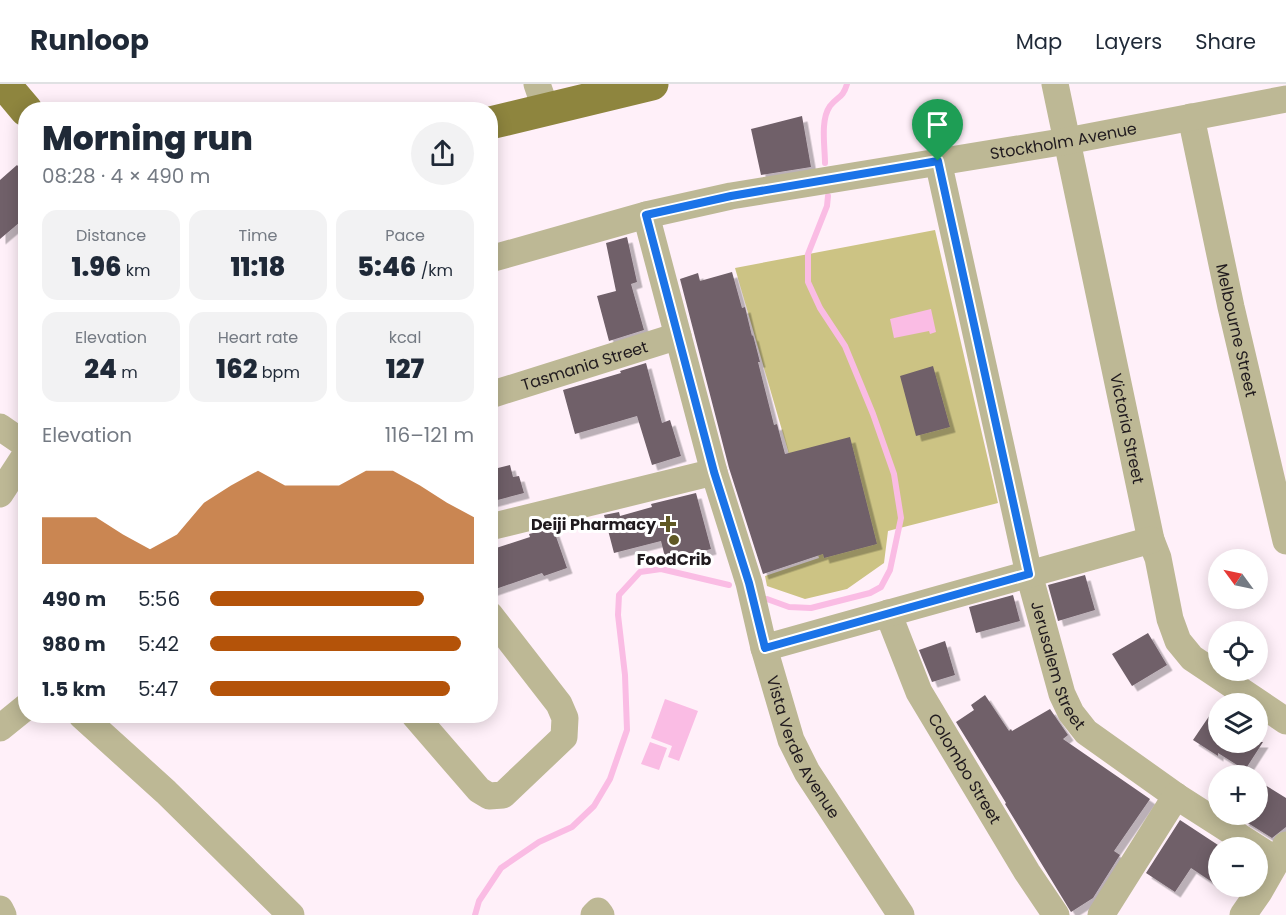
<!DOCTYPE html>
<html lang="en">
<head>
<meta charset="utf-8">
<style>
  body { margin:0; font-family:Poppins,sans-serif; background:#f2f2f3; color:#1f2937; height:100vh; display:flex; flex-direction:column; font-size:22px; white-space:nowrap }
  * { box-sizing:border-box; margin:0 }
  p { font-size:20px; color:#747a83 }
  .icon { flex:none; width:33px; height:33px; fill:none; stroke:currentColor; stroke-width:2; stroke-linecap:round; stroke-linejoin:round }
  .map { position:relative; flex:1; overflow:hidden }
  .drawer { position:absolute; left:18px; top:18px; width:480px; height:621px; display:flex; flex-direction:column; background:#fff; border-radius:24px; box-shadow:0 3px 15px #0003 }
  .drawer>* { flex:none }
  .needle { width:39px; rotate:303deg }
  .tools { position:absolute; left:1208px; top:465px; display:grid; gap:12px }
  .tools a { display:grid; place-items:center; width:60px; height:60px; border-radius:50%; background:#fff; box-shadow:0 3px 15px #0003; font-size:30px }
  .pin { position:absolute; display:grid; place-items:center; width:51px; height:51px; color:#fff; margin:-62px -26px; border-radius:50% 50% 50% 0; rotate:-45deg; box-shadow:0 0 6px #0007 }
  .pin .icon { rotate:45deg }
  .round { display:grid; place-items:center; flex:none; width:63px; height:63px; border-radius:32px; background:#f2f2f3 }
  .head { display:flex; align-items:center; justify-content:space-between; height:102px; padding:0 24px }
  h1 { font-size:33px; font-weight:800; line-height:45px }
  .metrics { display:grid; grid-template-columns:repeat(3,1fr); gap:9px; height:102px; padding:6px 24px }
  .metrics div { display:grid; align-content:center; border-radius:15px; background:#f2f2f3; text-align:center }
  .metrics b { font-size:26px; font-weight:800 }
  .metrics small { font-size:16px; font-weight:400 }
  .metrics p { font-size:16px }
  .chart { height:168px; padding:12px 24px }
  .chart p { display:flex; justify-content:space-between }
  .chart svg { width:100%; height:108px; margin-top:6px; fill:#b45309; opacity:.7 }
  ul { padding:0 24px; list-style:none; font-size:20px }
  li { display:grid; grid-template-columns:96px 72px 1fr; align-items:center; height:45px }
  li i { height:15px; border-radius:8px; background:#b45309 }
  header { display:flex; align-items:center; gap:36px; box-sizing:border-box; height:84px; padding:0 30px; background:#fff; border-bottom:2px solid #e0e1e3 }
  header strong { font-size:28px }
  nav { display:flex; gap:33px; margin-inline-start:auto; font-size:21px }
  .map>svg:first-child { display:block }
  .green { fill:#ccc384 }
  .water { fill:#fabce4 }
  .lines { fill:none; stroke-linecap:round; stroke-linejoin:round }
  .stream { stroke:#fabce4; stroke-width:6 }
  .building { fill:#6f6069; filter:url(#shadow) }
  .minor { stroke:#bdb895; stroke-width:27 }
  .major { stroke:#8e853e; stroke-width:33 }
  .route-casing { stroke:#fff; stroke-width:12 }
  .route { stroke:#1a73e8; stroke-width:8 }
  .poi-dot { fill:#5f5824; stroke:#fff; stroke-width:2 }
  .labels { text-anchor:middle; stroke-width:6; stroke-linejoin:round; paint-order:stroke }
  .street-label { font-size:16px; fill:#201a1e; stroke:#fff }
  .poi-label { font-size:16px; font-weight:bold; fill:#201a1e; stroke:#fff; text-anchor:end }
</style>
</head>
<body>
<header>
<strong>Runloop</strong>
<nav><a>Map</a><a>Layers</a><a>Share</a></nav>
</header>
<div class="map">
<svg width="1286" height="831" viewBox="0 0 1286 831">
  <defs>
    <filter id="shadow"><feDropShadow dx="5.5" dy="5.5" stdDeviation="0" flood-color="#0004"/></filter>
  </defs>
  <rect width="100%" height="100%" fill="#fff0f9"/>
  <path class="green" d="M 935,146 L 998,419 L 888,447 L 884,479 L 847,505 L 805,515 L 767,502 L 765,492 L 819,474 L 735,184 Z"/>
  <path class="water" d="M 931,225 L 936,248 L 930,250 L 929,247 L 894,254 L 890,235 Z
    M 665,615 L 698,627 L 679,677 L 668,673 L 672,662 L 651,654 Z
    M 650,658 L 667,664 L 659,686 L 641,680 Z"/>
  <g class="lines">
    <path class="stream" d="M 825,79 C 825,63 820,36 830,22 C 838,12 843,14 847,0
      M 767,515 L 789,523 L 811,524 L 870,509 L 881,503 L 890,486 L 901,434 L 894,390 L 873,330 L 845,262 L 820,224 L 808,198 L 808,170 L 827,122 L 828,112
      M 475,831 L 479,817 L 501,784 L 539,758 L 572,743 L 594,722 L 610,695 L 627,646 L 625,591 L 618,531 L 619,511 L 640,488 L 661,485 L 729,501"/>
  </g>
  <path class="building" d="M 802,32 L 811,83 L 761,91 L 751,45 Z
    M 17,81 L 26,91 L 26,133 L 0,155 L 0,96 Z
    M 627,153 L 637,198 L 631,200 L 644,246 L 609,257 L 597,212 L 616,207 L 606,159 Z
    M 732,188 L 742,224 L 745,223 L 752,252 L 753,251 L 760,278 L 758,278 L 774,341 L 777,340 L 785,370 L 850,353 L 877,460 L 824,474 L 823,470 L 763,490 L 729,384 L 680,195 L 698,189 L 700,197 Z
    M 646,279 L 662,339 L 670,336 L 681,372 L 652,381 L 637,332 L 575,350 L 563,306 L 621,289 L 620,287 Z
    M 933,282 L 950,343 L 916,352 L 900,292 Z
    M 510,381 L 513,393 L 519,392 L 524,409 L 490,418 L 490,386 Z
    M 696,409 L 711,465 L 666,477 L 661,457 L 614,469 L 604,431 L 619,428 L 620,432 L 652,423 L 651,420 Z
    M 553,444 L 567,484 L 544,492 L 542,489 L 490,507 L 490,466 L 530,453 L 529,450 Z
    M 1085,491 L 1095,526 L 1058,537 L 1048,501 Z
    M 1013,511 L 1020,537 L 976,549 L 969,523 Z
    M 1148,549 L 1167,581 L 1132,602 L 1112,570 Z
    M 945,557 L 955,591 L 932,598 L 919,566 Z
    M 985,611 L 1009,647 L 1011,645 L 1012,647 L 1050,625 L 1068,651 L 1063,655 L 1150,715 L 1114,767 L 1120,771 L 1093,814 L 1071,828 L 1005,720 L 1006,719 L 956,638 L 974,626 L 971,621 Z
    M 1218,619 L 1218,658 L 1263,658 L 1245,686 L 1218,669 L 1218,672 L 1193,656 Z
    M 1265,701 L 1286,714 L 1286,743 L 1272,754 L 1243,736 L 1247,730 L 1257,730 L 1257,714 Z
    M 1180,736 L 1218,761 L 1218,802 L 1191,784 L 1175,808 L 1146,789 Z"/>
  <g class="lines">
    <g class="minor">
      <path d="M 537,0 L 546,26"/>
      <path id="s1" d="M 1055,0 L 1151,456 L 1158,474 L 1170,535 L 1178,557 L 1192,574 L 1286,637"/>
      <path id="s2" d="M 1191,33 L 1231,223 L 1286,457"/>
      <path id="s3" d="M 938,77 L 1029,490 L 1062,610 L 1071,629 L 1086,648 L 1176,712 L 1276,776"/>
      <path id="s4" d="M 646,131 L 714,388 L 749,499 L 764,564 L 791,656 L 807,688 L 901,831"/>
      <path id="s5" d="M 490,175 L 646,131 L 731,112 L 1067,57 L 1286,15"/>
      <path id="s6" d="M 490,311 L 678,252"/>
      <path d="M 0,343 L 26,361"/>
      <path d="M 0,410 L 26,370"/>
      <path d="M 490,443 L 714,388"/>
      <path id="s7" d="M 888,529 L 919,608 L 1027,788 L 1056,831"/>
      <path d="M 764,564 L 1151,456"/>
      <path d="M 82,632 L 166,708 L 291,831"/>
      <path d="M 415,632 L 479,706 L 489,712 L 503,711 L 564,653 L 565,634 L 559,620 L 490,531"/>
      <path d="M 0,644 L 26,623"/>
      <path d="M 0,825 L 3,831"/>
      <path d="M 594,831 L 598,827 L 601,831"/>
      <path d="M 1101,831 L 1176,712"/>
      <path d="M 1243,831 L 1259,808 L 1286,761"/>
    </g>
    <path class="major" d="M 4,0 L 26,26
      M 490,39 L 652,0"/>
  </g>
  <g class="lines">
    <g class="route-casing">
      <path id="route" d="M 938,77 L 1029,490 L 765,564 L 749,499 L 714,388 L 646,131 L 731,112 Z"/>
    </g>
    <use href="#route" class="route"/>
  </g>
  <g class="poi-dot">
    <path d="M665 431h6v6h6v6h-6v6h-6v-6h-6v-6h6z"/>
    <circle cx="674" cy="456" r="6"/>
  </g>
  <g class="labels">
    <g class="street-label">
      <text dy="6" stroke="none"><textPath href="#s5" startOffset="586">Stockholm Avenue</textPath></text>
      <text dy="6" stroke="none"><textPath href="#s2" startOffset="218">Melbourne Street</textPath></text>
      <text dy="6" stroke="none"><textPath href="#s6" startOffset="99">Tasmania Street</textPath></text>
      <text dy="6" stroke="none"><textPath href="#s1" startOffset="352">Victoria Street</textPath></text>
      <text dy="6" stroke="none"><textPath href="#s3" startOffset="519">Jerusalem Street</textPath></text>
      <text dy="6" stroke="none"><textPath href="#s4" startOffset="556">Vista Verde Avenue</textPath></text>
      <text dy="6" stroke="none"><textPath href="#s7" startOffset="174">Colombo Street</textPath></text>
    </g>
    <g class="poi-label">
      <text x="656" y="446">Deiji Pharmacy</text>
      <text x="674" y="481" text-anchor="middle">FoodCrib</text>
    </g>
  </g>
</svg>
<div class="tools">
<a><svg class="needle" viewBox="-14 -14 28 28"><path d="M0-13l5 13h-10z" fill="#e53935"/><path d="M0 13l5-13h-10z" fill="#747a83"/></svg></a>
<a><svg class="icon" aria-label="locate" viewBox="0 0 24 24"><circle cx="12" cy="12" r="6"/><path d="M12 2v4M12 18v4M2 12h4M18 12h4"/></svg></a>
<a><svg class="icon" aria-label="layers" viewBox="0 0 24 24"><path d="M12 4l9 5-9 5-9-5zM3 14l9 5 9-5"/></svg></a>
<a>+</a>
<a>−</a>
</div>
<div class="pin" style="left:938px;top:77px;background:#1e9e55"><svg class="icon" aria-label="arrive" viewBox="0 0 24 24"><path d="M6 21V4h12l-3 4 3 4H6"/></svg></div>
<section class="drawer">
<div class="head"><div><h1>Morning run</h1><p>08:28 · 4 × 490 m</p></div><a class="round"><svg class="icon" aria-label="share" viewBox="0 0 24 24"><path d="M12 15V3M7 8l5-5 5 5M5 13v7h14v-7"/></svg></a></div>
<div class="metrics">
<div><p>Distance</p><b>1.96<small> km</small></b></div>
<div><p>Time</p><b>11:18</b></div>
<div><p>Pace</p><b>5:46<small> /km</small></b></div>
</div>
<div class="metrics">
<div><p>Elevation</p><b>24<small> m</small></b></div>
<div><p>Heart rate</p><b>162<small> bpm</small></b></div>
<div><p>kcal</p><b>127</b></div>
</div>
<div class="chart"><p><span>Elevation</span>116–121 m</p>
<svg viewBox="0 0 160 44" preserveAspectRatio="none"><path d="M0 44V25L10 25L20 25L30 32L40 38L50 32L60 19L70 12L80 6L90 12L100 12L110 12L120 6L130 6L140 12L150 19L160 25V44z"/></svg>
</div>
<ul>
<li><b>490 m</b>5:56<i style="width:81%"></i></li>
<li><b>980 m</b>5:42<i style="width:95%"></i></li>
<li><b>1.5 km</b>5:47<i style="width:91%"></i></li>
</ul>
</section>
</div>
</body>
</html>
